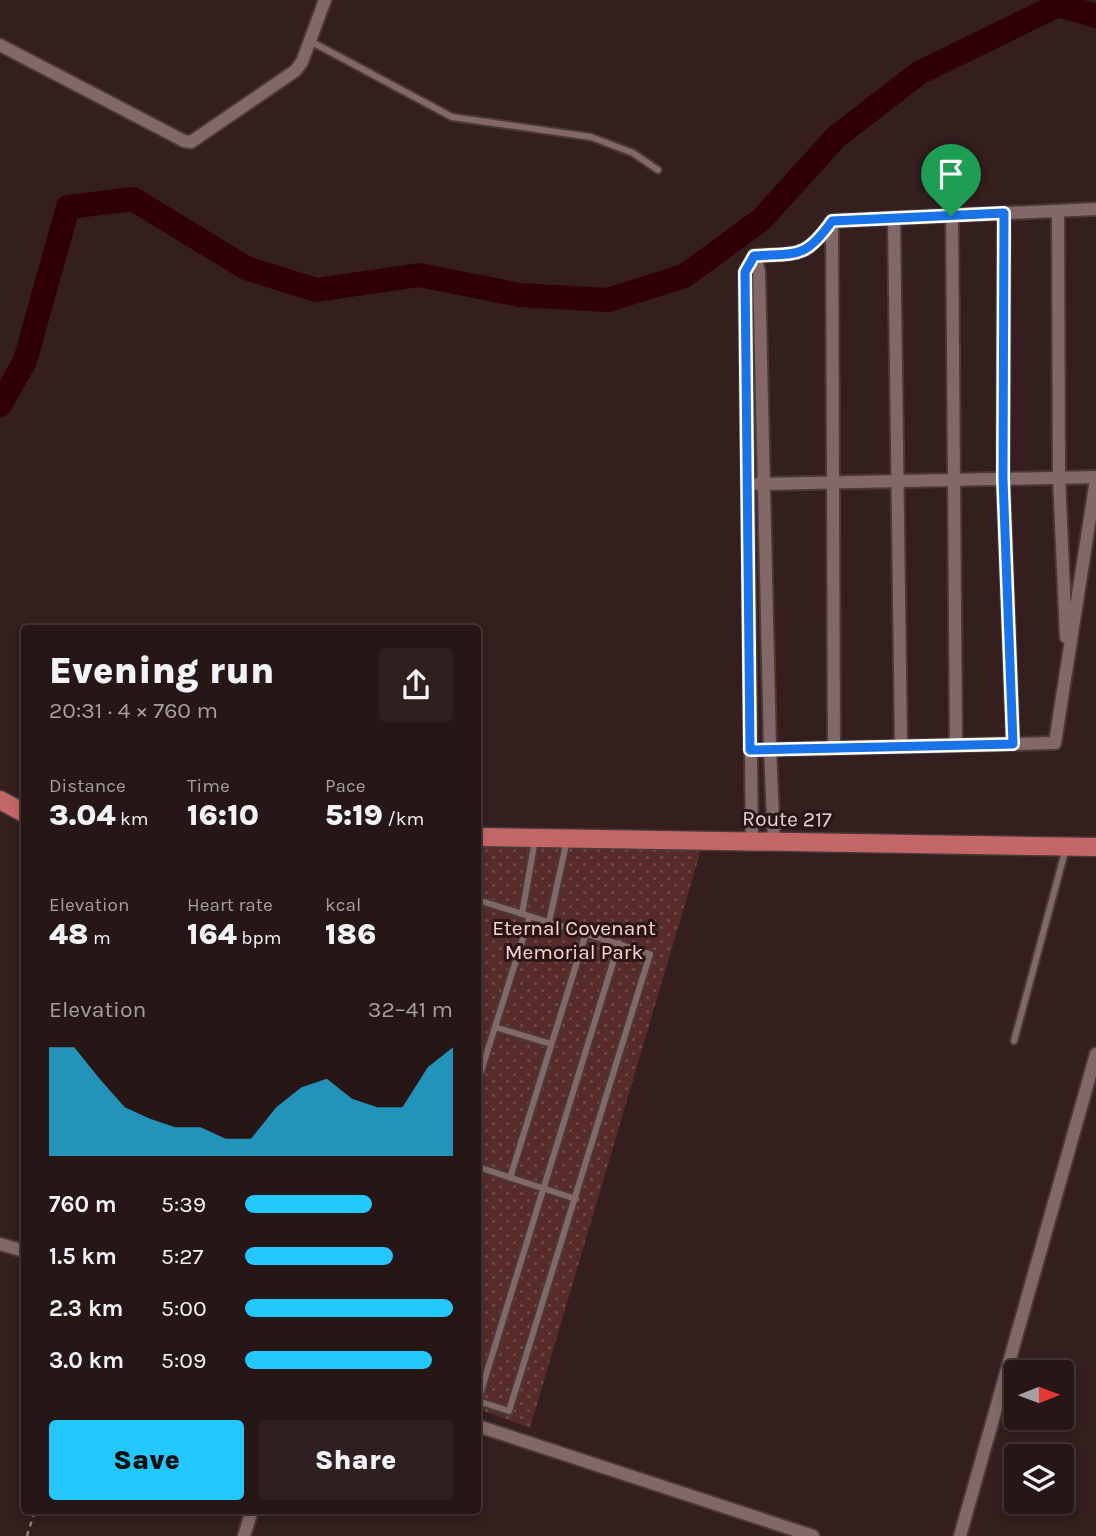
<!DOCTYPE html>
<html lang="en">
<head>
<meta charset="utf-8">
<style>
  body { margin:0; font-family:Karla,sans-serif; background:#2f1f1f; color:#f1f3f6; height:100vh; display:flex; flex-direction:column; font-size:26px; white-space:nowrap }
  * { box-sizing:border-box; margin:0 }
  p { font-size:23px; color:#a49fa1 }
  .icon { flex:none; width:38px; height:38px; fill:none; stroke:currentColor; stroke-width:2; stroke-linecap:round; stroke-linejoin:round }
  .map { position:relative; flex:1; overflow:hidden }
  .sheet { position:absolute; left:21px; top:625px; width:460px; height:889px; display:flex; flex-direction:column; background:#271616; border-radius:7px; box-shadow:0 4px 10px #0003,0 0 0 2px #433535 }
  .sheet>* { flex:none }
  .needle { width:46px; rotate:89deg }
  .tools { position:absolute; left:1004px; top:1360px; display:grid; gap:14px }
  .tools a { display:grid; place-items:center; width:70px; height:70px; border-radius:7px; background:#271616; box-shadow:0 4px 10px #0003,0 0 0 2px #433535; font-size:35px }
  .pin { position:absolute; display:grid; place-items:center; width:60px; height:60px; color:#fff; margin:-72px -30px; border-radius:50% 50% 50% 0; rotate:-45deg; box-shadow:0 0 7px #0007 }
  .pin .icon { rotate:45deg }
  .round { display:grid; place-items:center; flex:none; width:74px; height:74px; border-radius:7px; background:#2f1f1f }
  .overview { display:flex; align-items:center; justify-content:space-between; height:119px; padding:0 28px }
  h1 { font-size:38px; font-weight:800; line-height:52px }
  .stats { display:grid; grid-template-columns:repeat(3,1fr); gap:10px; height:119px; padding:7px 28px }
  .stats div { display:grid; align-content:center }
  .stats b { font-size:30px; font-weight:800 }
  .stats small { font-size:19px; font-weight:400 }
  .stats p { font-size:19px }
  .chart { height:196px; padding:14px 28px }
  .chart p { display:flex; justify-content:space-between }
  .chart svg { width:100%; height:126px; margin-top:7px; fill:#23c9fe; opacity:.7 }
  .action { display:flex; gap:14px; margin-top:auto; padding:14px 28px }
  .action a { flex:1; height:80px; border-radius:7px; background:#23c9fe; color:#111; font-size:28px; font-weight:800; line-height:80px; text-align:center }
  .action a+a { background:#2f1f1f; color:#f1f3f6 }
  ul { padding:0 28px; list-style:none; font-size:23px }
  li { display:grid; grid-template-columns:112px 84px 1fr; align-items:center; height:52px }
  li i { height:18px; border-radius:9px; background:#23c9fe }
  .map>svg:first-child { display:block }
  .park { fill:url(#park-dots) }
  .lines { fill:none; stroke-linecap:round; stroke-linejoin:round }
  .river { stroke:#2f0105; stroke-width:24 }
  .lane-casing { stroke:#4a3939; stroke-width:10 }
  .street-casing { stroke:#4a3939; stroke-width:16 }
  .primary-casing { stroke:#4a3939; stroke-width:21 }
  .path { stroke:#927f7f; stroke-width:2.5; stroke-dasharray:5 5; stroke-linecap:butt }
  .lane { stroke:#826867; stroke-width:6 }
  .street { stroke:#826867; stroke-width:12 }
  .primary { stroke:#c36668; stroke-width:18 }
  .route-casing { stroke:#fff; stroke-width:14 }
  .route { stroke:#1a73e8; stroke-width:9 }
  .labels { text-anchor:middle; stroke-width:6; stroke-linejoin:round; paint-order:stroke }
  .street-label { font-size:21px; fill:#e3d4d3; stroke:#291515 }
  .park-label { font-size:21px; fill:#f9d4d2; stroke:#291515 }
</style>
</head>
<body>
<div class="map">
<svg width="1096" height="1536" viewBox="0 0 1096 1536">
  <defs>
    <pattern id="park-dots" width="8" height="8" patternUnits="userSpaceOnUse" patternTransform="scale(1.75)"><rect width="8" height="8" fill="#562b2a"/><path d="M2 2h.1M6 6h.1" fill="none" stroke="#6e4948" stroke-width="1.8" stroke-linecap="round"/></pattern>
  </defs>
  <rect width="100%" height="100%" fill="#341e1e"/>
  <path class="park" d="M 478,841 L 703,843 L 530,1428 L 478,1409 Z"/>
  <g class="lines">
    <path class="river" d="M 0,405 L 25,361 L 68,207 L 133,199 L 246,268 L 316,290 L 419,275 L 520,295 L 608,300 L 684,276 L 761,220 L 836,137 L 919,73 L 1058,5 L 1096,16"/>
    <g class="lane-casing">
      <path id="lane" d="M 310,41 L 452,117 L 591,137 L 633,153 L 658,170
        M 478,900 L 650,954 L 509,1411 L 478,1401
        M 522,914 L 535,840
        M 549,922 L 567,840
        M 495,1027 L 551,1044
        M 1014,1041 L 1066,848
        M 478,1081 L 530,916
        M 478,1167 L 576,1199
        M 510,1178 L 586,933
        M 478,1401 L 619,943"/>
    </g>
    <g class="street-casing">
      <path id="street" d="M 0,45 L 184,141 L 191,142 L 295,71 L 302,62 L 325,0
        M 1058,211 L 1059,478 L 1066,637
        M 1004,213 L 1003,479 L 1013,744
        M 952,216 L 956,745
        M 894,218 L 901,746
        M 754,256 L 759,271 L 770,749 L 774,841
        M 754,256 C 797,253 805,259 831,222
        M 757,484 L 1096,477
        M 834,748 L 832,221 L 1096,209
        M 750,750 L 1055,743 L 1096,479
        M 752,841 L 745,272 L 754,256
        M 0,1244 L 24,1251
        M 478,1426 L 813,1536
        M 244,1536 L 252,1510
        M 960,1536 L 1096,1054"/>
    </g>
    <g class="primary-casing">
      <path id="primary" d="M 0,800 L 24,813
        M 478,837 L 1096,847"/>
    </g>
    <path class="path" d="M 27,1536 L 35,1510"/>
    <use href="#lane" class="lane"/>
    <use href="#street" class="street"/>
    <use href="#primary" class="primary"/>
  </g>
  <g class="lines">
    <g class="route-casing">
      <path id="route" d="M 1004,213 L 1003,479 L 1013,744 L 750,750 L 745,272 L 754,256 C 798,253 805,259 832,221 Z"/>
    </g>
    <use href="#route" class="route"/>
  </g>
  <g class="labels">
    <g class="street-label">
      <text transform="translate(787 819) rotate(1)" y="7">Route 217</text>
    </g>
    <g class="park-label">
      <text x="574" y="935">Eternal Covenant<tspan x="574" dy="24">Memorial Park</tspan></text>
    </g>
  </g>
</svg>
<div class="tools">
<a><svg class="needle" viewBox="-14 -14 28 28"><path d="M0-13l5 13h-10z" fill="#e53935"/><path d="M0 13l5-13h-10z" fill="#a49fa1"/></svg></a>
<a><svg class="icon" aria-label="layers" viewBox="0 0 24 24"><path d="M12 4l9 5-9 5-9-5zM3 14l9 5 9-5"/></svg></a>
</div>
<div class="pin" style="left:951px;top:216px;background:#1e9e55"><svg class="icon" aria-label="arrive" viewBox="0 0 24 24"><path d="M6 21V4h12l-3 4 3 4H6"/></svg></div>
<section class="sheet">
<div class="overview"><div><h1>Evening run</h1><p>20:31 · 4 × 760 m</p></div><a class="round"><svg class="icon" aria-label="share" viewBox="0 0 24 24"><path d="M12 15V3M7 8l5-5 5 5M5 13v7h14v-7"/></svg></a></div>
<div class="stats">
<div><p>Distance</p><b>3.04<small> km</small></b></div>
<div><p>Time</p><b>16:10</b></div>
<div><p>Pace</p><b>5:19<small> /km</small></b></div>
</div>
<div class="stats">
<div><p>Elevation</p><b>48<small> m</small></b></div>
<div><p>Heart rate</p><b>164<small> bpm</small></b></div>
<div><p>kcal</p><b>186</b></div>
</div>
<div class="chart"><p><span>Elevation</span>32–41 m</p>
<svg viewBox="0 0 160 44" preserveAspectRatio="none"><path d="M0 44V6L10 6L20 17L30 27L40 31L50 34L60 34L70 38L80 38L90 27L100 20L110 17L120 24L130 27L140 27L150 13L160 6V44z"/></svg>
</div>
<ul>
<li><b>760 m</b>5:39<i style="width:61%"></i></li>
<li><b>1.5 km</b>5:27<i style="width:71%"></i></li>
<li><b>2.3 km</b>5:00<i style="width:100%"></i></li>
<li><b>3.0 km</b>5:09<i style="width:90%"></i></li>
</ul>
<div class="action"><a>Save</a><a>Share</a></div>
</section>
</div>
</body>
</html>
